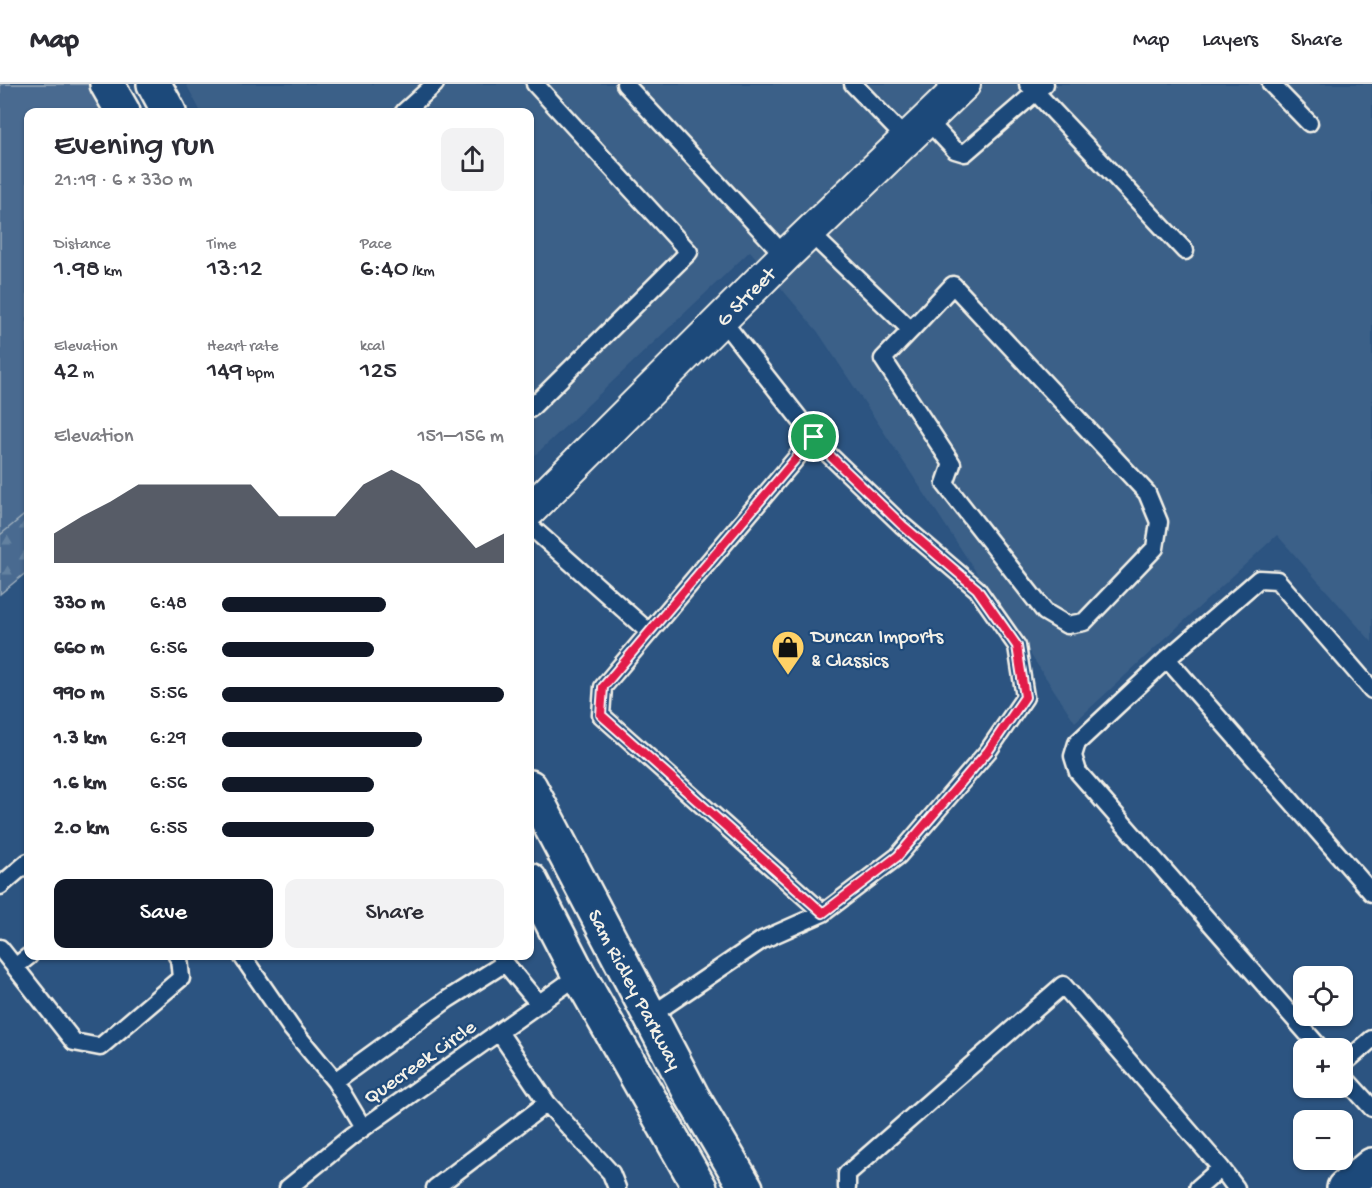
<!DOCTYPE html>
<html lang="en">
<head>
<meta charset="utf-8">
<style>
  body { margin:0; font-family:"Gochi Hand",sans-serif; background:#f2f2f3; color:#2b2b33; height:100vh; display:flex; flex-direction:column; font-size:22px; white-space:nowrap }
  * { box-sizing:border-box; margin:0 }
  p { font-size:20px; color:#7c7c81 }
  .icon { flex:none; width:33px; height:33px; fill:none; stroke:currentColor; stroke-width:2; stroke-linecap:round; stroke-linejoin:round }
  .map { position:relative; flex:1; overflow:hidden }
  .drawer { position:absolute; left:24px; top:24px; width:510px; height:852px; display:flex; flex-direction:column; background:#fff; border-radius:12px; box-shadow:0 2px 4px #0004 }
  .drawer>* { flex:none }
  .fabs { position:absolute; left:1293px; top:882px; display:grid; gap:12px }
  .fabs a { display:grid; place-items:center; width:60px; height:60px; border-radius:12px; background:#fff; box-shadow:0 2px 4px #0004; font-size:30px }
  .pin { position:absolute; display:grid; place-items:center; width:51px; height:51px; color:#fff; margin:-26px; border:3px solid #fff; border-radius:50%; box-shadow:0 2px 6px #0007 }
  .round { display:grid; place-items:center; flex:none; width:63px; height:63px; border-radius:12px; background:#f2f2f3 }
  .head { display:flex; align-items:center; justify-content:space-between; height:102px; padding:0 30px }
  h1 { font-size:33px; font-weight:600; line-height:45px }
  .metrics { display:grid; grid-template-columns:repeat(3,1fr); gap:9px; height:102px; padding:6px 30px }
  .metrics div { display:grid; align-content:center }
  .metrics b { font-size:26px; font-weight:600 }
  .metrics small { font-size:16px; font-weight:400 }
  .metrics p { font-size:16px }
  .chart { height:168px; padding:12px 30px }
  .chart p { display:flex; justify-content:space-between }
  .chart svg { width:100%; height:108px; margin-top:6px; fill:#111827; opacity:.7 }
  .primary-button { display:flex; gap:12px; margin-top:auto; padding:12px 30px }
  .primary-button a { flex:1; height:69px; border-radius:12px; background:#111827; color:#fff; font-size:24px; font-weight:600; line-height:69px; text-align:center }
  .primary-button a+a { background:#f2f2f3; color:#2b2b33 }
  ul { padding:0 30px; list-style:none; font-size:20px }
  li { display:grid; grid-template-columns:96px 72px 1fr; align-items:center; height:45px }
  li i { height:15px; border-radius:8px; background:#111827 }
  header { display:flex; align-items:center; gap:36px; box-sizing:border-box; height:84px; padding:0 30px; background:#fff; border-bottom:2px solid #e1e1e2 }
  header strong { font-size:28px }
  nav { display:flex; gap:33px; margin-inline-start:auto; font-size:21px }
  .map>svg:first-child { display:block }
  .built { fill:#3b6088 }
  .grass { fill:#496b90; stroke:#9eaebc; stroke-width:1.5 }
  .forest { fill:url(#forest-firs); stroke:#9eaebc; stroke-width:1.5 }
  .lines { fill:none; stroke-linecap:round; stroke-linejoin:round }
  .lane-casing { stroke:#f4f1e8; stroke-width:21 }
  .street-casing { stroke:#f4f1e8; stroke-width:36 }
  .secondary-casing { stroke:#f4f1e8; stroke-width:38 }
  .primary-casing { stroke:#f4f1e8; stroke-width:38 }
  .lane { stroke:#1f4a7a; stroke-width:16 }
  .street { stroke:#1f4a7a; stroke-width:32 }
  .secondary { stroke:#1f4a7a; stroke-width:33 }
  .primary { stroke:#1f4a7a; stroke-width:33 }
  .route-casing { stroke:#fff; stroke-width:12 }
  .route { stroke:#e11d48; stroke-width:8 }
  .labels { text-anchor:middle; stroke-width:4.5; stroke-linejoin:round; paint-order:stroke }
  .street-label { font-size:21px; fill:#f4f1e8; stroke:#1f4a7a }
  .poi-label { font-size:21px; fill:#f4f1e8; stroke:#1f4a7a; text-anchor:start }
</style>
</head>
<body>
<header>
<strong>Map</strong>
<nav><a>Map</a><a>Layers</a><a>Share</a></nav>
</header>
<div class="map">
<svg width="1372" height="1104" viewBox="0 0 1372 1104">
  <defs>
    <pattern id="forest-firs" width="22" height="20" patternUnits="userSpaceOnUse" patternTransform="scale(1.5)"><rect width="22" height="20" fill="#496b90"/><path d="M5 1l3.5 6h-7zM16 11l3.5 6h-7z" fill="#6481a0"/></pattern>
  </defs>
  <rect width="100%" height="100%" fill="#2c5481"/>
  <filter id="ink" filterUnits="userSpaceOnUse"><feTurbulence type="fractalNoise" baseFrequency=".0167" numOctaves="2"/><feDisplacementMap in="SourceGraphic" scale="12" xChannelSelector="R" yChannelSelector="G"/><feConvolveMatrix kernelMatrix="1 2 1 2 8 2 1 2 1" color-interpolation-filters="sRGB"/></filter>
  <g filter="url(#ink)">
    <path class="built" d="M 186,0 L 1372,0 L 1372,558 L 1277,451 L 1075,638 L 818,248 L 750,167 L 530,376 L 530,28 L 201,28 Z"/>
    <path class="grass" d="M 0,0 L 92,0 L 108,28 L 28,28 L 28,430 L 0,456 Z"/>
    <path class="forest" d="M 28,428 L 28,487 L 0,510 L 0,451 Z"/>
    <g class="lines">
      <g class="lane-casing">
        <path id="lane" d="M 625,0 L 785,172
          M 853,0 L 906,55
          M 1028,0 L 1185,167
          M 1271,0 L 1309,39
          M 404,28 L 435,0
          M 927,36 L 955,66 L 965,69 L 1045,0
          M 809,148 L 911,246 L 883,275 L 952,380 L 945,400 L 1045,528 L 1067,541 L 1084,538 L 1155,464 L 1159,438 L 1147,409 L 953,201 L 911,246
          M 530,325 L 689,168 L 535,0
          M 814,353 L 603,603 L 601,631 L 823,829
          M 530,442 L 649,548
          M 1167,575 L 1372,809
          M 0,802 L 28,778
          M 0,864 L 15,883 L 29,872
          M 242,872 L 292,945 L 335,997 L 363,1044
          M 501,872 L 505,879 L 539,920
          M 15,883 L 74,958 L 100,963 L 181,894 L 179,874 L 177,872
          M 650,932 L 762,856 L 823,829 L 898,772 L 988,667 L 1025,613 L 1017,562 L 977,505 L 902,441 L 824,366 L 721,235
          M 1320,964 L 1078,688 L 1073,672 L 1077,659 L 1167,575 L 1259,495 L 1277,496 L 1372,606
          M 1342,981 L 1372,955
          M 1342,991 L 1372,1024
          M 335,997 L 448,915 L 505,879
          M 547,1019 L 611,1089 L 617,1104
          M 288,1104 L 352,1052 L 579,891
          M 435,1104 L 547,1019 L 499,948
          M 847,1104 L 847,1090 L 1063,901 L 1221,1084 L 1236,1104
          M 1198,1104 L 1221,1084"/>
      </g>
      <g class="street-casing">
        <path id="street" d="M 530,426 L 785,172 L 964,0"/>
      </g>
      <g class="secondary-casing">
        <path id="secondary" d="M 1344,1104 L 1372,1081"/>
      </g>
      <g class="primary-casing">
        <path id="primary" d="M 107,0 L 123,28
          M 154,0 L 169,28
          M 530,703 L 692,1012 L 746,1104
          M 530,796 L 579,891 L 700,1104"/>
      </g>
      <use href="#lane" class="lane"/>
      <use href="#street" class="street"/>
      <use href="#secondary" class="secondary"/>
      <use href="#primary" class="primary"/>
    </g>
  </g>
  <g class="lines" filter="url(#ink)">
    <g class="route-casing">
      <path id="route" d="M 814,353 L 824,366 L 902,441 L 977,505 L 1017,562 L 1025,613 L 988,667 L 898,772 L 823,829 L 601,631 L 603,603 Z"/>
    </g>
    <use href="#route" class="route"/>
  </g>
  <defs>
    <g id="shop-pin" transform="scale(1.725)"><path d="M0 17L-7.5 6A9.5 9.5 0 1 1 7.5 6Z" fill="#ffd166" stroke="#1f4a7a"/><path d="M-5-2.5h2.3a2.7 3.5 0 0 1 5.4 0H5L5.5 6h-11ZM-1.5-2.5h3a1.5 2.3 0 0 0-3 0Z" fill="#111"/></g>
  </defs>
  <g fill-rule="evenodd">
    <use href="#shop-pin" x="788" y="563"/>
  </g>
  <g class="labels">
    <g class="street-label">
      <text transform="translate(745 212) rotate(-45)" y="7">G Street</text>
      <text transform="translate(636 905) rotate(62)" y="7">Sam Ridley Parkway</text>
      <text transform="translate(419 977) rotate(-35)" y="7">Quecreek Circle</text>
    </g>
    <g class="poi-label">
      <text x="811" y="558">Duncan Imports<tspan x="811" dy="24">&amp; Classics</tspan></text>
    </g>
  </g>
</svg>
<div class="fabs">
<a><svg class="icon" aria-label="locate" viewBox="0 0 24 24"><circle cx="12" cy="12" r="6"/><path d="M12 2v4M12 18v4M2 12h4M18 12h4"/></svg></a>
<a>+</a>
<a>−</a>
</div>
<div class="pin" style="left:814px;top:353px;background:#1e9e55"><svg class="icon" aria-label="arrive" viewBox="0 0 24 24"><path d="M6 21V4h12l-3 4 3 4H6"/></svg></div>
<section class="drawer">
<div class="head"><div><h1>Evening run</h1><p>21:19 · 6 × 330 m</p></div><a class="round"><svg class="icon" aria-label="share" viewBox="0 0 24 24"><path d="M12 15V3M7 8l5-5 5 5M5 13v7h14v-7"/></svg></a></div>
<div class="metrics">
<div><p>Distance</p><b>1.98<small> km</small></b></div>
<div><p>Time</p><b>13:12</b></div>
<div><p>Pace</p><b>6:40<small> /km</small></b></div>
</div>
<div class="metrics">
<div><p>Elevation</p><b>42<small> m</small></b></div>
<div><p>Heart rate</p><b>149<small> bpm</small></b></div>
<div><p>kcal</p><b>125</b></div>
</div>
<div class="chart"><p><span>Elevation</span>151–156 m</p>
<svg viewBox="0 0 160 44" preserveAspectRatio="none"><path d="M0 44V32L10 25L20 19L30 12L40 12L50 12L60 12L70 12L80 25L90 25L100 25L110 12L120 6L130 12L140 25L150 38L160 32V44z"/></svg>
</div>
<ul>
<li><b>330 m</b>6:48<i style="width:58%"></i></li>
<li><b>660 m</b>6:56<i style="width:54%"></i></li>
<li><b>990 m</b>5:56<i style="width:100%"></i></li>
<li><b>1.3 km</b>6:29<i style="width:71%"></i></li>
<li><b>1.6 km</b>6:56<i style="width:54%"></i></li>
<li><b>2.0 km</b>6:55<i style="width:54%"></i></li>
</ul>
<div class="primary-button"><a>Save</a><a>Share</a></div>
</section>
</div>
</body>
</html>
